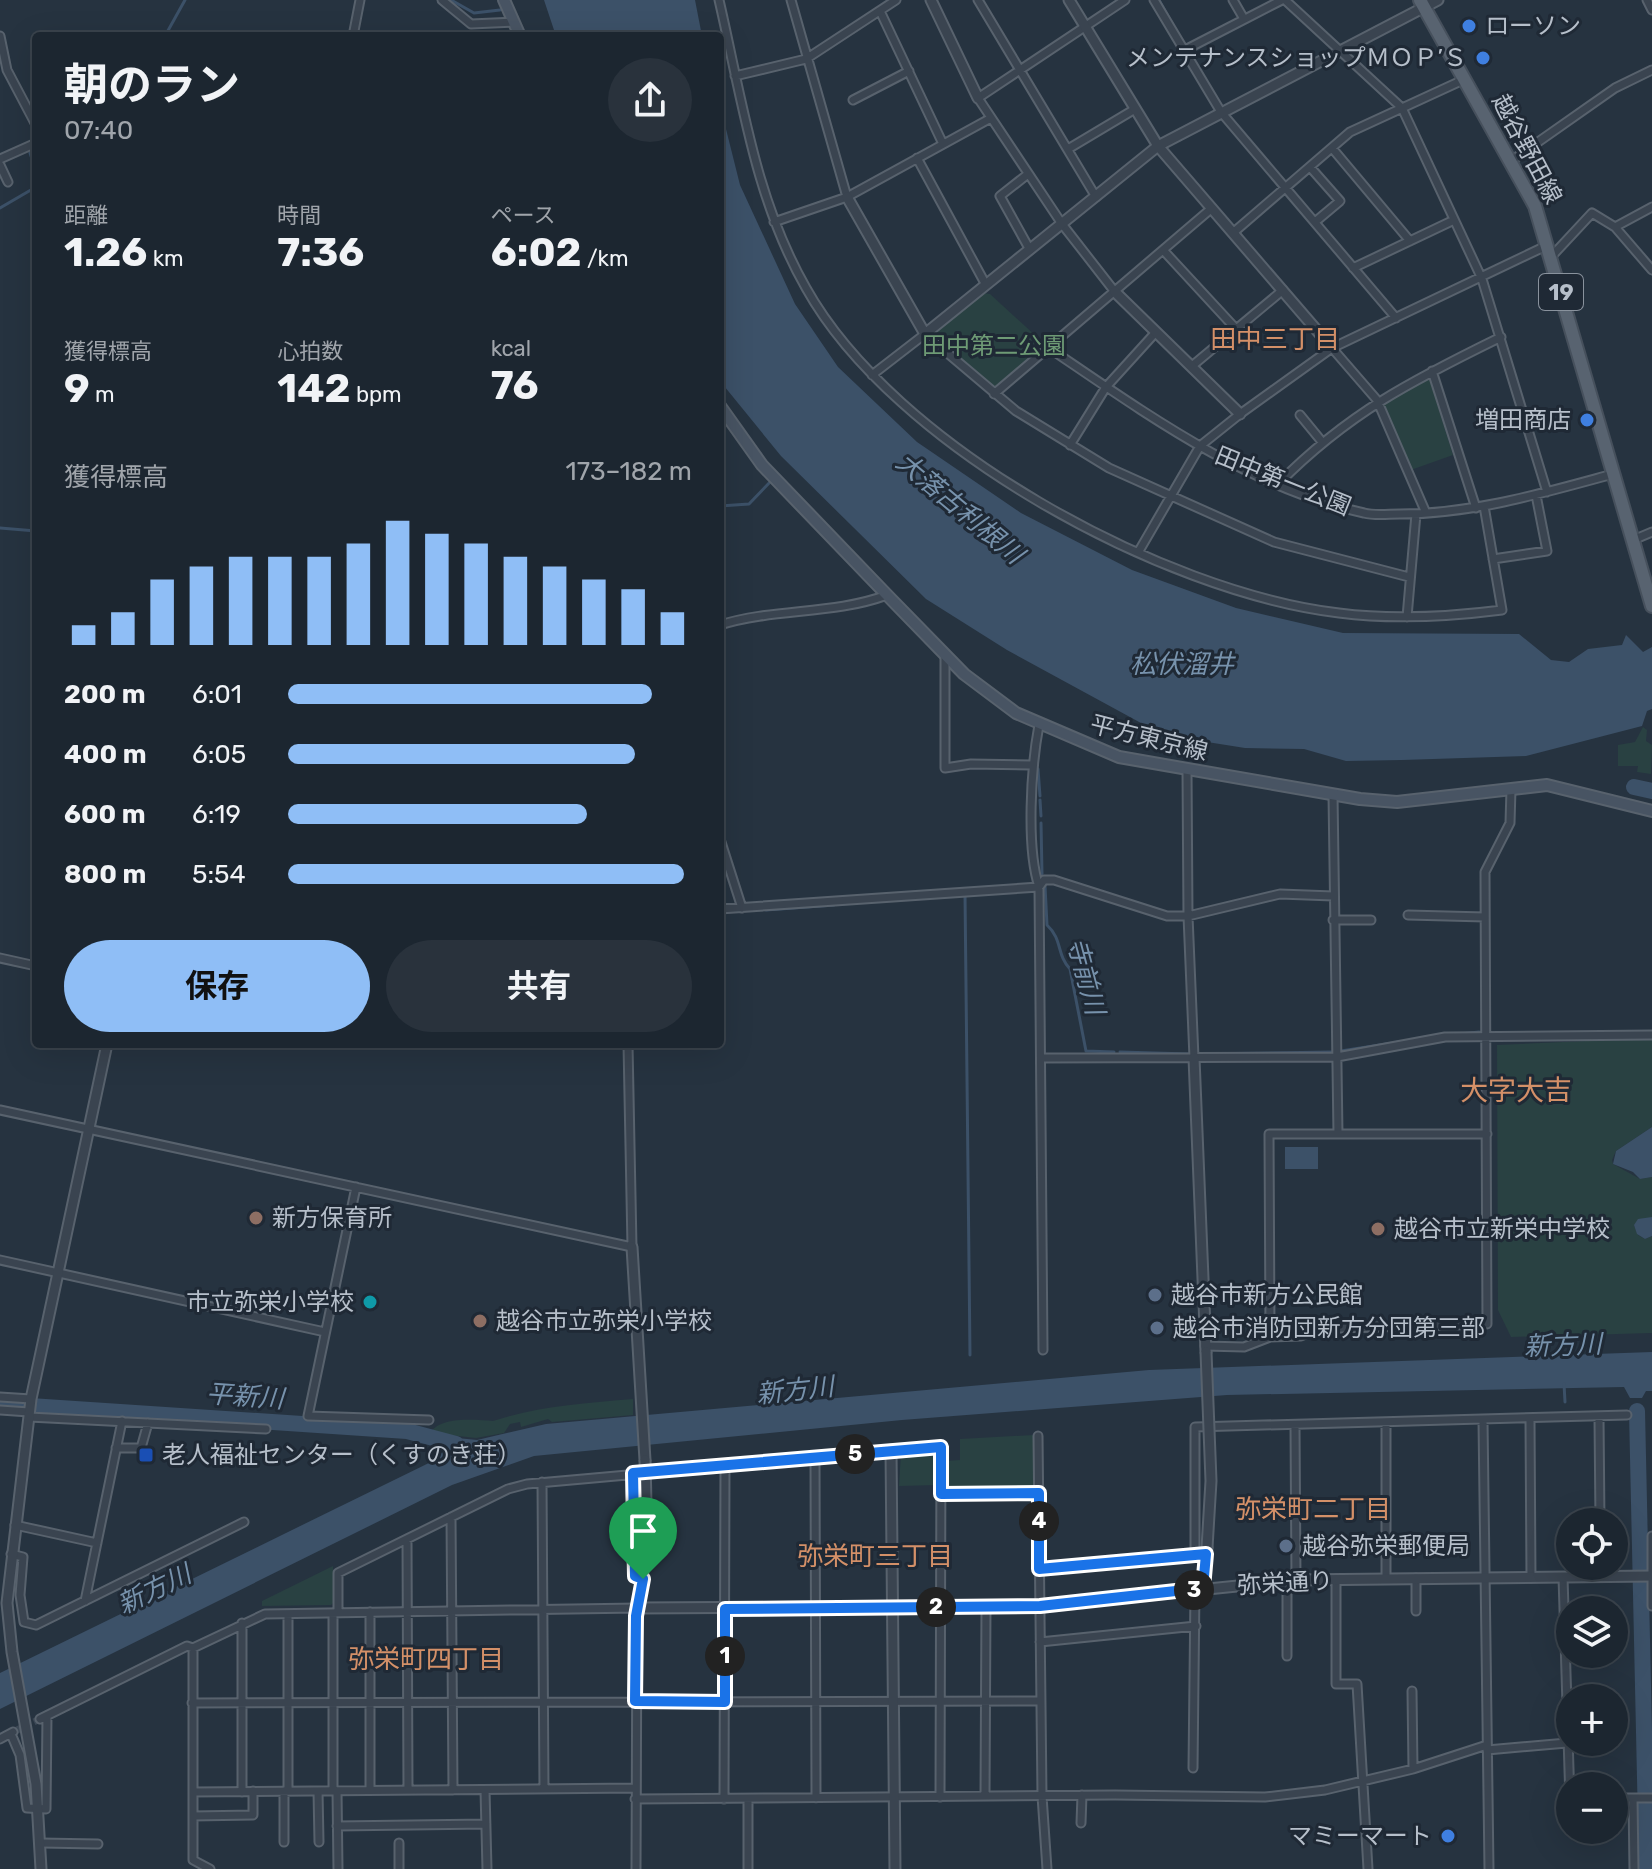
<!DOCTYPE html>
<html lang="ja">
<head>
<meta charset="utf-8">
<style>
  body { margin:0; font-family:Rubik,"Noto Sans JP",sans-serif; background:#29323c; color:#f1f3f6; height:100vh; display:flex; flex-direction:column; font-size:30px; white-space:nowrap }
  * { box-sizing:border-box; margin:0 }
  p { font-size:26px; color:#a0a5ab }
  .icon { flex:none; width:44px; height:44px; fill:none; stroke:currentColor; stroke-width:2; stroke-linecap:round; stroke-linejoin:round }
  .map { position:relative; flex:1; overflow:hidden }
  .side { position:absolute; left:32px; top:32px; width:692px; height:1016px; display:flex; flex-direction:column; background:#1c2630; border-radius:8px; box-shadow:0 8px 32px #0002,0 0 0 2px #3a434c }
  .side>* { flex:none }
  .buttons { position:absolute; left:1556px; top:1508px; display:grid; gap:16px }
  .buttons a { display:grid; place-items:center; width:72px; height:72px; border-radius:50%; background:#1c2630; box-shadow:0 8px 32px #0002,0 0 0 2px #3a434c; font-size:40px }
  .pin { position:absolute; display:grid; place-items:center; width:68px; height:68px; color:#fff; margin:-82px -34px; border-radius:50% 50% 50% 0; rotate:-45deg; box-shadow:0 0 8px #0007 }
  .pin .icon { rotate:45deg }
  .km { position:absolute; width:40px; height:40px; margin:-20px; border-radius:50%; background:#222; color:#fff; font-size:22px; line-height:40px; text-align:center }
  .round { display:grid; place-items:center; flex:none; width:84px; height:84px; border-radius:42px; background:#29323c }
  .headline { display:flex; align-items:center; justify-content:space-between; height:136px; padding:0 32px }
  h1 { font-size:44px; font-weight:700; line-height:60px }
  .metrics { display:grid; grid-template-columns:repeat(3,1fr); gap:12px; height:136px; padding:8px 32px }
  .metrics div { display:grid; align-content:center }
  .metrics b { font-size:40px; font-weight:700 }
  .metrics small { font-size:22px; font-weight:400 }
  .metrics p { font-size:22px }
  .chart { height:224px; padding:16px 32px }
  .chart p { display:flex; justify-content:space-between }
  .chart svg { width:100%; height:144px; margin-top:8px; stroke:#8fbef6; stroke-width:6 }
  .button { display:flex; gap:16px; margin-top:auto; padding:16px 32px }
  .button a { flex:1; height:92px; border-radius:48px; background:#8fbef6; color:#111; font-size:32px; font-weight:700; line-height:92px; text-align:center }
  .button a+a { background:#29323c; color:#f1f3f6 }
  ul { padding:0 32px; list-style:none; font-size:26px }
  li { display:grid; grid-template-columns:128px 96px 1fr; align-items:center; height:60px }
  li i { height:20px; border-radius:10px; background:#8fbef6 }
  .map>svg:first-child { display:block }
  .green { fill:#294142 }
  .water { fill:#3c5168 }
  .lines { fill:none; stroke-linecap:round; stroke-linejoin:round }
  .stream { stroke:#3c5168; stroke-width:3 }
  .river { stroke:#3c5168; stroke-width:16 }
  .minor-tunnel { stroke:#3c4855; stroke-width:7; stroke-dasharray:7 3.5; stroke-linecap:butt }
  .minor-casing { stroke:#58626d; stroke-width:11 }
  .tertiary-casing { stroke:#58626d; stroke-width:13 }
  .secondary-casing { stroke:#58626d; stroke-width:14 }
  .primary-casing { stroke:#46505c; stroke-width:16 }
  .minor { stroke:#3a4450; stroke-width:7 }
  .tertiary { stroke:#3a4450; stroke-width:9 }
  .secondary { stroke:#485463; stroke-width:10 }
  .primary { stroke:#586370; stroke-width:12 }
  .tertiary-bridge-casing { stroke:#58626d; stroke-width:13; stroke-linecap:butt }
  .tertiary-bridge { stroke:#3a4450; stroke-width:9 }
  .route-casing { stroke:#fff; stroke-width:16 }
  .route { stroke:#1a73e8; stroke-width:10 }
  .shop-dot { fill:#3f7fe0; stroke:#1f2935; stroke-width:3 }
  .education-dot { fill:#8d6e63; stroke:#1f2935; stroke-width:3 }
  .service-dot { fill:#5c6f8a; stroke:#1f2935; stroke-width:3 }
  .culture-dot { fill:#0f9aa8; stroke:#1f2935; stroke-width:3 }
  .transit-dot { fill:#1a4fb4; stroke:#1f2935; stroke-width:3 }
  .labels { text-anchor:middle; stroke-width:6; stroke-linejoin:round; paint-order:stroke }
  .shield { fill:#1f2935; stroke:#89929d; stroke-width:2 }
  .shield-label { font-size:22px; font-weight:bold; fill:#b6bfca }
  .poi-label { font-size:24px; fill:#b6bfca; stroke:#1f2935; text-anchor:start }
  .street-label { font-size:24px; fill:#b6bfca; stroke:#1f2935 }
  .park-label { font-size:24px; fill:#6e9b75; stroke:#1f2935 }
  .neighbourhood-label { font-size:26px; fill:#d49068; stroke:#1f2935 }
  .water-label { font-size:26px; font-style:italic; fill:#7792ac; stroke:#1f2935 }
  .quarter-label { font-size:28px; fill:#d49068; stroke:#1f2935 }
</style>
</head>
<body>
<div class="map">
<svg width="1652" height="1869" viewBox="0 0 1652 1869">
  <rect width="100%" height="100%" fill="#263340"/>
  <path class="green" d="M 983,293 L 990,294 L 1049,348 L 994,394 L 925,334 Z
    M 1429,378 L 1453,455 L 1408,471 L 1378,403 Z
    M 1643,727 L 1647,730 L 1646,741 L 1652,745 L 1651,774 L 1637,772 L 1638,766 L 1618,766 L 1618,745 L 1635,742 Z
    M 1652,1038 L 1652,1127 L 1616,1151 L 1612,1160 L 1613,1164 L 1640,1179 L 1652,1177 L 1652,1217 L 1634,1225 L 1638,1235 L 1645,1239 L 1652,1236 L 1652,1333 L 1511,1337 L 1498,1310 L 1497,1045 Z
    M 633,1399 L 633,1415 L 552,1422 L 548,1419 L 521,1427 L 520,1422 L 510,1424 L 504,1433 L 476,1438 L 430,1433 C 441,1416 476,1420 493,1421 C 538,1406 586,1403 633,1399 Z
    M 1034,1435 L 1035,1486 L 1031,1489 L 946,1489 L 946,1461 L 960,1460 L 960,1439 Z
    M 935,1451 L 938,1485 L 899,1486 L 901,1453 Z
    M 333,1566 L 334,1602 L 331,1605 L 262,1606 L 262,1601 Z"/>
  <path class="water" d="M 544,0 L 695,0 L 702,36 L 556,36 Z
    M 720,105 L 740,185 L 795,304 L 838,367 L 917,442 L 1021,513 L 1132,570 L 1236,608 L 1343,633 L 1519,634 L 1551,660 L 1569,662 L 1588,649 L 1622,645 L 1626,635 L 1643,652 L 1652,647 L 1652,709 L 1647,711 L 1642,726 L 1526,756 L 1402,760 L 1346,761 L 1304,749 L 1245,748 L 1163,735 L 1007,650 L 926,599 L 781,456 L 720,381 Z
    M 1652,1127 L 1652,1177 L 1640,1179 L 1633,1172 L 1613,1164 L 1616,1151 Z
    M 1285,1147 L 1318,1147 L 1318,1169 L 1285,1169 Z
    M 1652,1217 L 1652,1236 L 1645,1239 L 1637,1234 L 1634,1225 L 1638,1219 Z
    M 1652,1352 L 1652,1391 L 1646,1391 L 1642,1398 L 1630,1398 L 1624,1387 L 1227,1395 L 902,1420 L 534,1456 L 452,1485 L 0,1709 L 0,1673 L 435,1460 L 443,1451 L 434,1444 L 437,1436 L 477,1440 L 546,1424 L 1149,1370 Z"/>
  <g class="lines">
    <path class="stream" d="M 451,0 L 474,13 L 500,10
      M 1159,0 L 1173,25
      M 165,36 L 185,0
      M 1188,52 L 1217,37
      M 0,58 L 36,133
      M 36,150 L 30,153 L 36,171
      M 0,208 L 36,187
      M 720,506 L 749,504 L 772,480
      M 0,528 L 36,531
      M 1038,769 L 1040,796
      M 1040,800 L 1041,816
      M 1041,823 L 1042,874
      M 1045,886 L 1047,925 C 1063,940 1056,954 1070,969 L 1086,1051 L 1114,1052
      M 965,894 L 970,1355
      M 766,910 L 834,905
      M 1415,1039 L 1479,1032
      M 1341,1051 L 1412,1040
      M 1120,1052 L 1189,1054
      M 1196,1054 L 1332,1052
      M 1564,1384 L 1565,1402"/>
    <path class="river" d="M 1634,787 L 1652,791
      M 0,1404 L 407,1431 L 456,1444
      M 1637,1411 L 1647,1869"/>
    <path class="minor-tunnel" d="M 15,1731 L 40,1719"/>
    <g class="minor-casing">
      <path id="minor" d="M 442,0 L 471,24 L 513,22
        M 719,0 C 742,99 755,199 806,288 C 894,446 1162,592 1339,613 C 1393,620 1447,617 1502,610 L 1484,506
        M 791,0 L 847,197
        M 978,0 L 1096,197
        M 1154,0 L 1221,112 L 1396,318
        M 1233,0 L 1244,19
        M 1285,0 L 1402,108 L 1482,279 L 1547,492
        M 1647,0 L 1652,10
        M 880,11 L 943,144
        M 0,36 L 7,70 L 36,125
        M 353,36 L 360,0
        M 1183,51 L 1282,0
        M 735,76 L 806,59 L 896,0
        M 853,100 L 909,71
        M 1332,148 L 1410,241
        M 1068,149 L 1135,109
        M 917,158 L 986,285
        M 0,159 L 36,143
        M 1511,161 L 1615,88 L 1652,70
        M 0,165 L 8,182
        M 1310,167 L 1340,201 L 1315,222
        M 1028,174 L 1000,196 L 1030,250
        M 774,222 L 847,197 L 991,118
        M 1615,227 L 1652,207
        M 1234,232 L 1350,132 L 1463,80
        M 1163,250 L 1236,329
        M 1551,257 L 1592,213 L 1615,227 L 1652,270
        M 1353,268 L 1454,220
        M 1115,292 L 1062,224 L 978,98 L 1125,0
        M 1049,348 C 1145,413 1248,488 1364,513 C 1375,516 1388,514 1400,514 C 1473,514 1543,493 1613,474
        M 1332,348 L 1377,400 L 1426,513
        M 1192,366 L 1283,290
        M 1432,371 L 1476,508
        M 872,375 L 925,334 L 1016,411 L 1109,468 L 1274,542 L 1409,577
        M 994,394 L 1212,208
        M 1300,415 L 1323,443
        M 1070,445 L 1106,387 L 1156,332
        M 1278,484 C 1348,413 1413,380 1501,337
        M 1633,540 L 1652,532
        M 1139,551 L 1200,446 L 1240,414 L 1332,348 L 1548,245
        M 1493,559 L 1547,551 L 1536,495
        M 1407,617 L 1416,514
        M 720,625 C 774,608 833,615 887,595
        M 945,654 L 945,768 L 971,764 L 1031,765
        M 1039,725 C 1031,767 1026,847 1039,887 L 1043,1350
        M 1187,771 L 1188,916 L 1194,1058
        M 1333,795 L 1338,1134
        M 720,839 L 742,908
        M 720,909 L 1039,887 L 1044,880 L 1054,880 L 1167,916 L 1188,916 L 1280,894 L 1333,896
        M 1408,915 L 1485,917
        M 1333,920 L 1371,920
        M 0,958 L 36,966
        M 1042,1058 L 1337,1057 L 1445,1037 L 1652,1035
        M 0,1110 L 632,1247 L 628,1044
        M 1487,1134 L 1269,1134 L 1270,1330 L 1487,1324 L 1485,872 L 1510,823 L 1511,789
        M 356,1187 L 308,1416 L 429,1420
        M 0,1260 L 325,1332
        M 1205,1346 L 1244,1347 L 1270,1337 L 1301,1336 L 1316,1330
        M 0,1397 L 31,1399
        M 0,1410 L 29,1412
        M 29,1417 L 266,1429
        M 1599,1418 L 1600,1522
        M 1530,1420 L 1531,1578
        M 1483,1421 L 1489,1869
        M 1386,1424 L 1386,1578
        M 1295,1426 L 1296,1580
        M 1038,1436 L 1042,1796 L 1047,1869
        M 116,1448 L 141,1448 L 148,1423
        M 815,1457 L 816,1798
        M 633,1473 L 635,1576 L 643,1579
        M 542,1482 L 544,1789
        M 941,1494 L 1039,1493
        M 451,1517 L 453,1790
        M 15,1525 L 97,1543
        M 1652,1536 L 1652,1606
        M 407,1539 L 408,1790
        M 11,1554 L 23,1557 L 20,1595 L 24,1622 L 36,1625 L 244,1522
        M 1195,1554 L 1195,1427 L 1627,1415
        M 1039,1569 L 1196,1554
        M 1563,1577 L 1570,1801
        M 1416,1578 L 1416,1611
        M 1336,1579 L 1336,1684 L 1357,1684 L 1368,1869
        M 1287,1581 L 1287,1656
        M 85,1601 L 122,1421
        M 370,1612 L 370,1790
        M 338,1613 L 338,1573 L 508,1489 L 527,1484 L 941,1447 L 940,1797
        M 288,1614 L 288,1791
        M 242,1623 L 242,1792
        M 1040,1642 L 1196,1626
        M 193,1648 L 193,1860 L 210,1869
        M 1412,1691 L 1413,1769
        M 192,1703 L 1040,1701
        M 40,1719 L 187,1646 L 193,1648 L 265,1614 L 637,1608 L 636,1869
        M 11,1734 L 20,1755 L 27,1808 L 46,1809 L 47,1716
        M 0,1739 L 13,1732
        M 1487,1750 L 1567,1743
        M 1193,1768 L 1195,1589
        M 485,1790 L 487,1869
        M 318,1791 L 319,1842
        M 333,1791 L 333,1613
        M 337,1791 L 338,1869
        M 193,1792 L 635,1788
        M 985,1796 L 986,1606
        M 1614,1798 L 1652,1798
        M 1633,1798 L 1634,1869
        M 635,1799 L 1115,1795 L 1265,1797 L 1325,1790 L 1413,1769 L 1487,1745
        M 724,1799 L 725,1465
        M 748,1799 L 748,1869
        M 193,1816 L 253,1815 L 253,1791
        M 1081,1823 L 1082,1795
        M 337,1826 L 486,1824
        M 284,1842 L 284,1791
        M 41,1843 L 98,1844
        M 399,1843 L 399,1869"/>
    </g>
    <g class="tertiary-casing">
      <path id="tertiary" d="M 931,0 L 978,98
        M 1069,0 L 1158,146 L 1332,348
        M 847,197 L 925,334 L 1158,146 L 1438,0
        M 1115,292 L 1240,414
        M 1194,1058 L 1206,1352
        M 632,1247 L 645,1460
        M 891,1450 L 895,1869
        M 647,1548 L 637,1608 L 1040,1606 L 1296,1580 L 1652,1576
        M 1203,1588 L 1207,1548
        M 41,1869 L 36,1784 L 12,1652 L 7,1603 L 31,1399 L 107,1044"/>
    </g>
    <g class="secondary-casing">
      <path id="secondary" d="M 504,0 L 520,36
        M 720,406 L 762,465 L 887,595 L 964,674 L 1016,713 L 1119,757 L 1360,799 L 1397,802 L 1547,785 L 1652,811"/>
    </g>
    <g class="primary-casing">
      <path id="primary" d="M 1420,0 L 1535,206 L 1652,606"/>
    </g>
    <use href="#minor" class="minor"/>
    <use href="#tertiary" class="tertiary"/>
    <use href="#secondary" class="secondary"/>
    <use href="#primary" class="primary"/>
    <g class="tertiary-bridge-casing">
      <path id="tertiary-bridge" d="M 1206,1352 L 1211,1481 L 1207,1548
        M 645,1460 L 647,1548"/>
    </g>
    <use href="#tertiary-bridge" class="tertiary-bridge"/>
  </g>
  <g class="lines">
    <g class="route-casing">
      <path id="route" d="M 941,1447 L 941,1494 L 1039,1493 L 1039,1569 L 1206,1554 L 1203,1588 L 1040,1606 L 725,1609 L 725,1702 L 635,1701 L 636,1616 L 643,1579 L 635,1576 L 633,1473 Z"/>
    </g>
    <use href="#route" class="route"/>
  </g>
  <g class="shop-dot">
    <circle cx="1469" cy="26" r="8"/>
    <circle cx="1483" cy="58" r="8"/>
    <circle cx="1587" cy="420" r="8"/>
    <circle cx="1448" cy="1836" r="8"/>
  </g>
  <g class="education-dot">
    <circle cx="256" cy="1218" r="8"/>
    <circle cx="1378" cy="1229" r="8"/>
    <circle cx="480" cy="1321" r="8"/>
  </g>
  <g class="service-dot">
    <circle cx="1155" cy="1295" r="8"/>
    <circle cx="1157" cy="1328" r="8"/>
    <circle cx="1286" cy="1546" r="8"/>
  </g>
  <circle class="culture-dot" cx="370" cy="1302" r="8"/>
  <rect class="transit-dot" x="138" y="1447" width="16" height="16" rx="4"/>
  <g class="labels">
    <rect class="shield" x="1539" y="274" width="44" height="36" rx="6"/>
    <g class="shield-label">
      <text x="1561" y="300">19</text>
    </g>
    <g class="poi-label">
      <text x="1485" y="34">ローソン</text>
      <text x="1467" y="66" text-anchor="end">メンテナンスショップＭＯＰ’Ｓ</text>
      <text x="1571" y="428" text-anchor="end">増田商店</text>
      <text x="272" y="1226">新方保育所</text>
      <text x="1394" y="1237">越谷市立新栄中学校</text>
      <text x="1171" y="1303">越谷市新方公民館</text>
      <text x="354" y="1310" text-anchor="end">市立弥栄小学校</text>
      <text x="496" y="1329">越谷市立弥栄小学校</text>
      <text x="1173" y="1336">越谷市消防団新方分団第三部</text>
      <text x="162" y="1463">老人福祉センター（くすのき荘）</text>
      <text x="1302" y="1554">越谷弥栄郵便局</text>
      <text x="1432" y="1844" text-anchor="end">マミーマート</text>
    </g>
    <g class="street-label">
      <text transform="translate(1527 149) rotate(62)" y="8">越谷野田線</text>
      <text transform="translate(1283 481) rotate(22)" y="8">田中第一公園</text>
      <text transform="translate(1149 738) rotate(14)" y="8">平方東京線</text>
      <text transform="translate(1285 1583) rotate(-3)" y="8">弥栄通り</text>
    </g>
    <g class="park-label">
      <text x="994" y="354">田中第二公園</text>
    </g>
    <g class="neighbourhood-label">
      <text x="1275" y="348">田中三丁目</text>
      <text x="1313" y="1518">弥栄町二丁目</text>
      <text x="875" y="1565">弥栄町三丁目</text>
      <text x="426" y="1668">弥栄町四丁目</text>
    </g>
    <g class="water-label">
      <text transform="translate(960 508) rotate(40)" y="9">大落古利根川</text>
      <text x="1182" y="673">松伏溜井</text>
      <text transform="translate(1086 976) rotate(75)" y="9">寺前川</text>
      <text transform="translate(1563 1345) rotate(-2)" y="9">新方川</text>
      <text transform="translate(795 1390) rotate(-6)" y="9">新方川</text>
      <text transform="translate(245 1396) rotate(4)" y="9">平新川</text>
      <text transform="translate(154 1589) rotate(-26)" y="9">新方川</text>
    </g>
    <g class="quarter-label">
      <text x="1516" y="1100">大字大吉</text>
    </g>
  </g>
</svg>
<div class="buttons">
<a><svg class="icon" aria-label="locate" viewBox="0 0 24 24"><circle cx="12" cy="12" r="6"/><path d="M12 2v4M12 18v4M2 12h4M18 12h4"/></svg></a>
<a><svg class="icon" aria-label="layers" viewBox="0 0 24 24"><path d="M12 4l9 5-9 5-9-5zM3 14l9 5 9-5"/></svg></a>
<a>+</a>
<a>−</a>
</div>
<div class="pin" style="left:643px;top:1579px;background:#1e9e55"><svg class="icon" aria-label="arrive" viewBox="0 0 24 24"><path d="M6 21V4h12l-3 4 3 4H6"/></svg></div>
<b class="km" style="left:725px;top:1656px">1</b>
<b class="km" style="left:936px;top:1607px">2</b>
<b class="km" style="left:1194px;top:1590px">3</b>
<b class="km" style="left:1039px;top:1521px">4</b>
<b class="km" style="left:855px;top:1454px">5</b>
<section class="side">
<div class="headline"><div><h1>朝のラン</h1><p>07:40</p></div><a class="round"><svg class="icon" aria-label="share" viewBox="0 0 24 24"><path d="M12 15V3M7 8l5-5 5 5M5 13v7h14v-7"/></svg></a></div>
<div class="metrics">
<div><p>距離</p><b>1.26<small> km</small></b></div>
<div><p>時間</p><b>7:36</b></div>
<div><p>ペース</p><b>6:02<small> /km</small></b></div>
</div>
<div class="metrics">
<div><p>獲得標高</p><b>9<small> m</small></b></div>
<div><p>心拍数</p><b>142<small> bpm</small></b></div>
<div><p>kcal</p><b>76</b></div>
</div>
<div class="chart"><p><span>獲得標高</span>173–182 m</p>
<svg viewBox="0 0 160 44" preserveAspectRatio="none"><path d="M5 44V38M15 44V34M25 44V24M35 44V20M45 44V17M55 44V17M65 44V17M75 44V13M85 44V6M95 44V10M105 44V13M115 44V17M125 44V20M135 44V24M145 44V27M155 44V34"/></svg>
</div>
<ul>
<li><b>200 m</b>6:01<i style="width:90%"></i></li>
<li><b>400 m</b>6:05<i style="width:86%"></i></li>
<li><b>600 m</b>6:19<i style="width:74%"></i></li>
<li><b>800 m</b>5:54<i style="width:98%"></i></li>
</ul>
<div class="button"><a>保存</a><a>共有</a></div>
</section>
</div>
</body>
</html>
